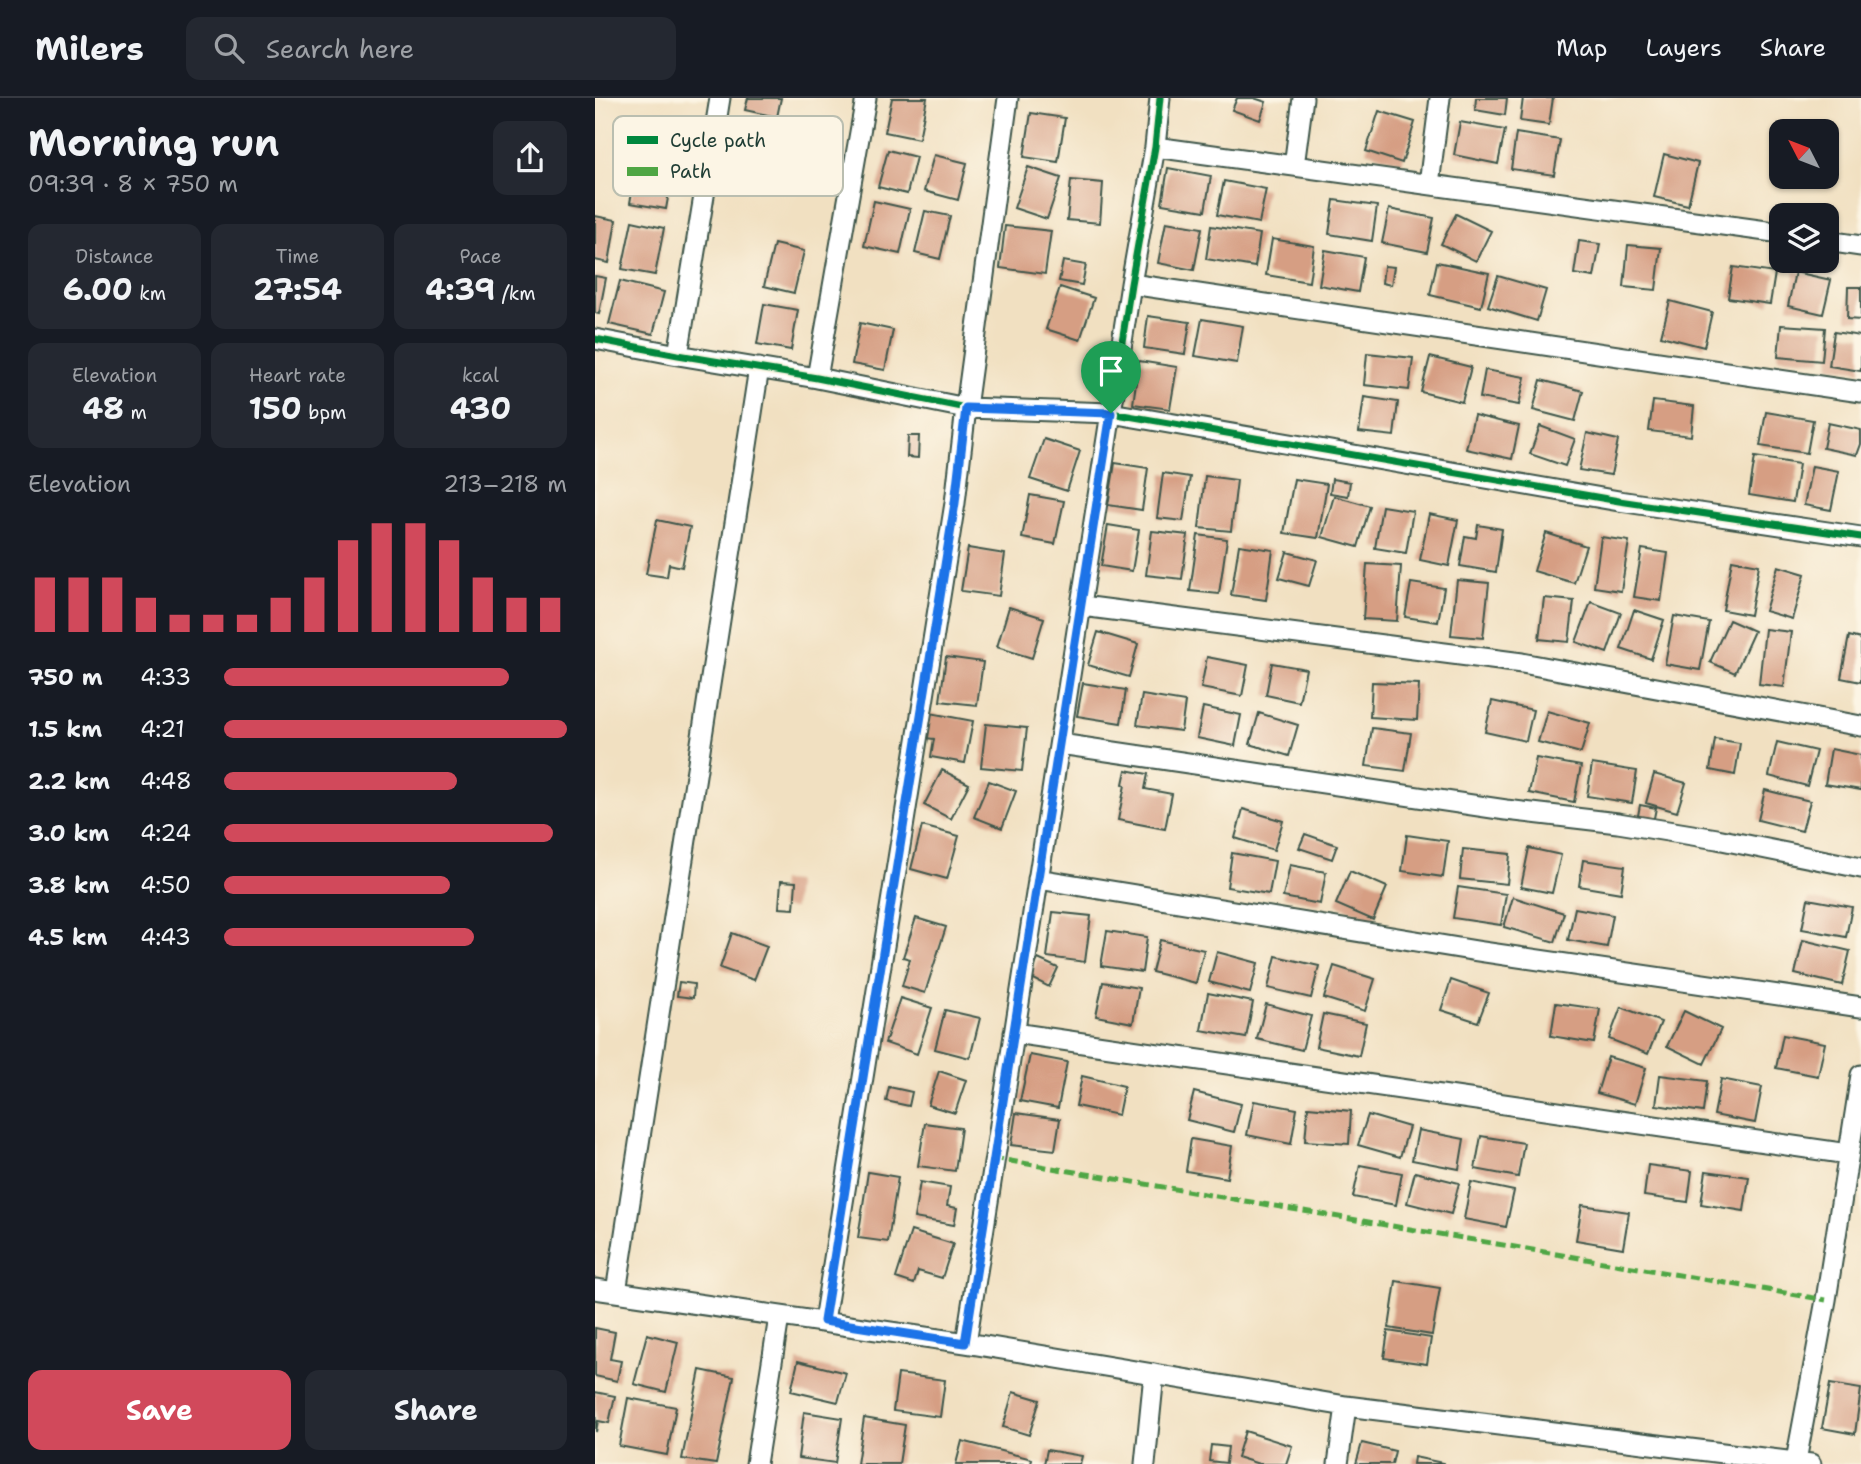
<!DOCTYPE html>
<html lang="en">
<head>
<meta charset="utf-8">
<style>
  body { margin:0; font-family:"Shantell Sans",sans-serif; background:#242831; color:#f1f3f6; height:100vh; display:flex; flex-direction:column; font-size:26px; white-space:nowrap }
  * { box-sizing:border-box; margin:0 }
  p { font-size:23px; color:#9ea1a6 }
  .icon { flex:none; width:38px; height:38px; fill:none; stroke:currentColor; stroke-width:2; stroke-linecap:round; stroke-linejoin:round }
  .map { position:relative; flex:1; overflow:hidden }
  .side { display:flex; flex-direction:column; background:#171b24; width:595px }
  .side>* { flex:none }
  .needle { width:46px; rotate:312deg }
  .controls { position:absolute; left:1174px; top:21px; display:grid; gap:14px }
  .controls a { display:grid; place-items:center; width:70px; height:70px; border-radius:14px; background:#171b24; box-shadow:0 2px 5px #0004; font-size:35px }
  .pin { position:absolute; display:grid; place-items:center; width:60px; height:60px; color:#fff; margin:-72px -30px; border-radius:50% 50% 50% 0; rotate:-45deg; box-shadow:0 0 7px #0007 }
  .pin .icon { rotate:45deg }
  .round { display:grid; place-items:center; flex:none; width:74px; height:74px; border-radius:14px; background:#242831 }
  .headline { display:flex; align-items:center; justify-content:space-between; height:119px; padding:0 28px }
  h1 { font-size:38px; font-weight:700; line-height:52px }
  .stats { display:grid; grid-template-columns:repeat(3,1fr); gap:10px; height:119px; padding:7px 28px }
  .stats div { display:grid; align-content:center; border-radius:14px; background:#242831; text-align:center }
  .stats b { font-size:30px; font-weight:700 }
  .stats small { font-size:19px; font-weight:400 }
  .stats p { font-size:19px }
  .chart { height:196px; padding:14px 28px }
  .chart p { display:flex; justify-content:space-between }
  .chart svg { width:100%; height:126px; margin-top:7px; stroke:#d1495b; stroke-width:6 }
  .primary-button { display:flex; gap:14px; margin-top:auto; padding:14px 28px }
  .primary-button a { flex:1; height:80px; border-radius:14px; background:#d1495b; color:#fff; font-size:28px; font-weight:700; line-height:80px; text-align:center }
  .primary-button a+a { background:#242831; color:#f1f3f6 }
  ul { padding:0 28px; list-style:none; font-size:23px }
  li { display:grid; grid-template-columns:112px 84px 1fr; align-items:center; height:52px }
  li i { height:18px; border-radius:9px; background:#d1495b }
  header { display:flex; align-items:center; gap:42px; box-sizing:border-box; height:98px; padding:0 35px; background:#171b24; border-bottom:2px solid #363941 }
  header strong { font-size:33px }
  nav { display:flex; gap:38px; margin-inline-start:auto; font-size:24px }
  .search { width:490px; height:63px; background:#242831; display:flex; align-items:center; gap:18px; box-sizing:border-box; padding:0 24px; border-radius:14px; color:#9ea1a6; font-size:26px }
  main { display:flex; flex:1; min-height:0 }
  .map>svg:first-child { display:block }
  .building { fill:#d69e83 }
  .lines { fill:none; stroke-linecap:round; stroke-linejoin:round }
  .minor-casing { stroke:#3e5549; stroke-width:23 }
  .minor { stroke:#fff; stroke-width:19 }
  .quiet { stroke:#4fa644; stroke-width:5; stroke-dasharray:10 5; stroke-linecap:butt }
  .cycleway-casing { stroke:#fcf5e5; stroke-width:11 }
  .cycleway { stroke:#00873e; stroke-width:7 }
  .route-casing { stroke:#fff; stroke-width:14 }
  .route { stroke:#1a73e8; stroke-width:9 }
  .key { fill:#fcf5e5; stroke:#babeb0; stroke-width:2 }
  .key-label { font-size:19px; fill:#1f3d34 }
</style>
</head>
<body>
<header>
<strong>Milers</strong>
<div class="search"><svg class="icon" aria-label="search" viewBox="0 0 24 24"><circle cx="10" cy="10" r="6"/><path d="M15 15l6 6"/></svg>Search here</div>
<nav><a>Map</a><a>Layers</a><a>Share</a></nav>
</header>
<main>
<section class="side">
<div class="headline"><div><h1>Morning run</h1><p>09:39 · 8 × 750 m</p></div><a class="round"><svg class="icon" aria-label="share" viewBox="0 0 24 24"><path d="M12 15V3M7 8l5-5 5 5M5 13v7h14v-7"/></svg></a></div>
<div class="stats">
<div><p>Distance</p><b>6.00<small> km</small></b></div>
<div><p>Time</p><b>27:54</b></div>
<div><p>Pace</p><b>4:39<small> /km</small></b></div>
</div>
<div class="stats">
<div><p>Elevation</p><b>48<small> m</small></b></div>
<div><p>Heart rate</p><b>150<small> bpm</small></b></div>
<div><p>kcal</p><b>430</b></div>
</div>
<div class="chart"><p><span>Elevation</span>213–218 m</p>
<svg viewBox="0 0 160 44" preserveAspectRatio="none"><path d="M5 44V25M15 44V25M25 44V25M35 44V32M45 44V38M55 44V38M65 44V38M75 44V32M85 44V25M95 44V12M105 44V6M115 44V6M125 44V12M135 44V25M145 44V32M155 44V32"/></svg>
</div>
<ul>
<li><b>750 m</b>4:33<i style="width:83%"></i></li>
<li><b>1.5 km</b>4:21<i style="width:100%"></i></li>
<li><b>2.2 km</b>4:48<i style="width:68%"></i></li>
<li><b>3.0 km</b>4:24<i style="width:96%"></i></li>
<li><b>3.8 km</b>4:50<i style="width:66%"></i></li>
<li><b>4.5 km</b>4:43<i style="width:73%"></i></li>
</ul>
<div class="primary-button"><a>Save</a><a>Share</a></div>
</section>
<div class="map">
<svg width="1266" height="1366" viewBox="0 0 1266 1366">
  <rect width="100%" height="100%" fill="#fcf5e5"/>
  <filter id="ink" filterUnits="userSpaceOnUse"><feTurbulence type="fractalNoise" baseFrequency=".0143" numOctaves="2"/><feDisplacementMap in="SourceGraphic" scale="14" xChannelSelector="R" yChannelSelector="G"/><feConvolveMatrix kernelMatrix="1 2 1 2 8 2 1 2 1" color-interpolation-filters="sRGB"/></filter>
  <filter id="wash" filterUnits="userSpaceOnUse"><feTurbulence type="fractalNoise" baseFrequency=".00686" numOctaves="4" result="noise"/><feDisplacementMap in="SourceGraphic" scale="28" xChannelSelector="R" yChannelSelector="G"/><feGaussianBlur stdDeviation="1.57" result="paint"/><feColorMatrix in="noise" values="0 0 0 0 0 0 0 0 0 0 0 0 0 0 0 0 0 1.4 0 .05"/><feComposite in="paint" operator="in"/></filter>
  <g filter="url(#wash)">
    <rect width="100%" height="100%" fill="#f1e0c1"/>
    <g id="blocks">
      <path class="building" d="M 153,0 L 186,0 L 182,19 L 150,12 Z
        M 297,0 L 332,0 L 324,41 L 290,34 Z
        M 642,0 L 659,0 L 671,4 L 665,22 L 637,12 Z
        M 881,0 L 912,0 L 910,17 L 880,12 Z
        M 928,0 L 958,0 L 954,27 L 925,23 Z
        M 784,13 L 820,24 L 807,65 L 771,53 Z
        M 436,15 L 470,20 L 463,64 L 429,59 Z
        M 865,24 L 910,32 L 903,66 L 859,57 Z
        M 921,35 L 965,42 L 959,77 L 916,71 Z
        M 293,52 L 321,59 L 312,96 L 283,89 Z
        M 1069,56 L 1103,65 L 1093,107 L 1059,99 Z
        M 339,57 L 372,65 L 363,102 L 329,93 Z
        M 42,66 L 78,72 L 71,111 L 35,105 Z
        M 433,69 L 466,80 L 452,121 L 419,110 Z
        M 573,70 L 616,78 L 610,113 L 567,106 Z
        M 476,82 L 508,85 L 505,125 L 472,122 Z
        M 629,83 L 671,91 L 664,125 L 622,117 Z
        M 739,102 L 782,108 L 777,143 L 734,136 Z
        M 279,103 L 315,111 L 305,156 L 269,148 Z
        M 794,111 L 839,120 L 832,154 L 787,145 Z
        M 330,113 L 355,118 L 345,161 L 320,155 Z
        M 861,116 L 896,133 L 881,163 L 846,146 Z
        M 0,118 L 21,122 L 14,165 L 0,162 Z
        M 37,123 L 69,130 L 60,177 L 27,171 Z
        M 571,124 L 607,130 L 599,172 L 563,165 Z
        M 410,128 L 456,133 L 450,176 L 405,170 Z
        M 616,128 L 665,136 L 660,169 L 611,161 Z
        M 677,141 L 719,148 L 714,184 L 671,177 Z
        M 984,143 L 1005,146 L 999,179 L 979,176 Z
        M 179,146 L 209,153 L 199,195 L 169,188 Z
        M 1033,147 L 1066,150 L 1061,192 L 1029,189 Z
        M 730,152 L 769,159 L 763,194 L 724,187 Z
        M 468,163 L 491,167 L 487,187 L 464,183 Z
        M 842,164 L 894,175 L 886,209 L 835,197 Z
        M 789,168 L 799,169 L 796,187 L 787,185 Z
        M 1138,169 L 1180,175 L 1175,206 L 1133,200 Z
        M 1200,174 L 1236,182 L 1228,216 L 1193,208 Z
        M 0,178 L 11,180 L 4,216 L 0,215 Z
        M 903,178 L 951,192 L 942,223 L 893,208 Z
        M 25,183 L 69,194 L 58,236 L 14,226 Z
        M 465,189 L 499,200 L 485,242 L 451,231 Z
        M 1253,189 L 1266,189 L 1266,222 L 1252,221 Z
        M 1075,203 L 1117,214 L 1109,249 L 1066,238 Z
        M 169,206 L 203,212 L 196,252 L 162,246 Z
        M 553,218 L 595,224 L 590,256 L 549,250 Z
        M 607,221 L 648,228 L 642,265 L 600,258 Z
        M 265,225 L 298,232 L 290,272 L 257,266 Z
        M 1186,227 L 1230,230 L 1227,263 L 1183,259 Z
        M 1239,234 L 1266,238 L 1266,273 L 1234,268 Z
        M 772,255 L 818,260 L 814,292 L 769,287 Z
        M 835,259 L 876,269 L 867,304 L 826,294 Z
        M 544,263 L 582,269 L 575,311 L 538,306 Z
        M 890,272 L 930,279 L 924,307 L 885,300 Z
        M 946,282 L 988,293 L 980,323 L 938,312 Z
        M 769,299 L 803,304 L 799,338 L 764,334 Z
        M 1058,303 L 1099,308 L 1096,338 L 1054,333 Z
        M 1171,314 L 1218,322 L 1212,355 L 1165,348 Z
        M 879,317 L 924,328 L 917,361 L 871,351 Z
        M 1233,325 L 1266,332 L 1266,346 L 1262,357 L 1228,350 Z
        M 945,328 L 980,341 L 970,368 L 935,356 Z
        M 992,335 L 1023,342 L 1016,377 L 984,372 Z
        M 313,338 L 324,338 L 323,360 L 312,359 Z
        M 449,341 L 485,353 L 472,393 L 435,381 Z
        M 1160,359 L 1204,366 L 1198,404 L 1154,397 Z
        M 520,365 L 553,370 L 547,412 L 513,407 Z
        M 1217,368 L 1244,373 L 1236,412 L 1209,407 Z
        M 568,375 L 595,379 L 588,423 L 562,420 Z
        M 610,378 L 642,382 L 636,433 L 604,430 Z
        M 699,381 L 732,386 L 723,440 L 689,435 Z
        M 737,381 L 755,384 L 753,398 L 735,395 Z
        M 435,397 L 469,403 L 460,446 L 427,440 Z
        M 739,398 L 775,408 L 763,449 L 727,439 Z
        M 787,408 L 818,413 L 811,455 L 780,450 Z
        M 834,416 L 863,422 L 854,468 L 825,462 Z
        M 62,422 L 95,429 L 87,469 L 74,466 L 72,479 L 51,476 Z
        M 513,427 L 544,432 L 537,473 L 506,468 Z
        M 883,427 L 907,431 L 901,474 L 865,468 L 870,438 L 881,440 Z
        M 557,433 L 593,437 L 587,481 L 551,477 Z
        M 951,435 L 991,448 L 979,485 L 939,473 Z
        M 603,437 L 632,441 L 624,496 L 595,493 Z
        M 1006,439 L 1034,443 L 1026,493 L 999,489 Z
        M 644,447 L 678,452 L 671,502 L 636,497 Z
        M 373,450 L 410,456 L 404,498 L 366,493 Z
        M 1047,451 L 1073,455 L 1066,503 L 1039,499 Z
        M 692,454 L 722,462 L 714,488 L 684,480 Z
        M 1137,462 L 1164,467 L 1155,517 L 1128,512 Z
        M 772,466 L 806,468 L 802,523 L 768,521 Z
        M 1183,468 L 1210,476 L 1197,521 L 1170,513 Z
        M 862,482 L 894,485 L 888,540 L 856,537 Z
        M 816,485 L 849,490 L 843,524 L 810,519 Z
        M 949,500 L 979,503 L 974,544 L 944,541 Z
        M 996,504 L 1026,515 L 1012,555 L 981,544 Z
        M 414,509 L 449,520 L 437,560 L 402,549 Z
        M 1039,512 L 1069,522 L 1056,561 L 1026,551 Z
        M 1079,518 L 1114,524 L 1105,572 L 1070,566 Z
        M 1134,522 L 1159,533 L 1140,575 L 1115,564 Z
        M 1170,531 L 1196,534 L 1189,589 L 1164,586 Z
        M 503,534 L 543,546 L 534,579 L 493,567 Z
        M 1254,538 L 1266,541 L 1266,584 L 1246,580 Z
        M 351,559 L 388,564 L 382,607 L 345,603 Z
        M 612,559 L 653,567 L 647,598 L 606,590 Z
        M 677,565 L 711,571 L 704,604 L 671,597 Z
        M 777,584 L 824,586 L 822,622 L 775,619 Z
        M 488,585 L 531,592 L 526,625 L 482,618 Z
        M 547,597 L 590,604 L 586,633 L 542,627 Z
        M 897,603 L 938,612 L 931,643 L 890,634 Z
        M 608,609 L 646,617 L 640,648 L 602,640 Z
        M 952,613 L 995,625 L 986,655 L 943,644 Z
        M 335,615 L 378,623 L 370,665 L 336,659 L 339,641 L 330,640 Z
        M 664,615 L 703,627 L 694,658 L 655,646 Z
        M 391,626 L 432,630 L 427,673 L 386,669 Z
        M 777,630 L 816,635 L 810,673 L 771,668 Z
        M 1120,641 L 1145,645 L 1140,677 L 1115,672 Z
        M 1182,644 L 1221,653 L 1212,688 L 1174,678 Z
        M 1236,651 L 1266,657 L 1266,692 L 1230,686 Z
        M 941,660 L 986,668 L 979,704 L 934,695 Z
        M 997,666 L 1042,673 L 1037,705 L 992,698 Z
        M 347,672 L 374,686 L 356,721 L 329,707 Z
        M 531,672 L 553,676 L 550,691 L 577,696 L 570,731 L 523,722 L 530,687 L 528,686 Z
        M 1059,676 L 1091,685 L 1082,714 L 1051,705 Z
        M 394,683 L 421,693 L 407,730 L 379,719 Z
        M 1170,692 L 1215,703 L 1207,733 L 1163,722 Z
        M 1045,707 L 1061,710 L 1058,725 L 1042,723 Z
        M 648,711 L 688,723 L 679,752 L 640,740 Z
        M 327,728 L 364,738 L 352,781 L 316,771 Z
        M 710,736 L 742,747 L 737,761 L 704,750 Z
        M 812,737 L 853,743 L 848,779 L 807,773 Z
        M 934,750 L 966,757 L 957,795 L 926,789 Z
        M 868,751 L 915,756 L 912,786 L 865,781 Z
        M 637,755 L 680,763 L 674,796 L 632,789 Z
        M 988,762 L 1030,768 L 1026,795 L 984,788 Z
        M 695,767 L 731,774 L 725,806 L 688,799 Z
        M 755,773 L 792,789 L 778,822 L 741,806 Z
        M 186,783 L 201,784 L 199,811 L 184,810 Z
        M 863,789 L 911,796 L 906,827 L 858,820 Z
        M 918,799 L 969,815 L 960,844 L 909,829 Z
        M 1213,801 L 1257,809 L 1251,839 L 1207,831 Z
        M 980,810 L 1018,817 L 1012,849 L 973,842 Z
        M 458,814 L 496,818 L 490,864 L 452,859 Z
        M 321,820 L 351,829 L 330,895 L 307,888 L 315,861 L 308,859 Z
        M 512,833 L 552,839 L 547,874 L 506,868 Z
        M 137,835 L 172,848 L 159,882 L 125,870 Z
        M 565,842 L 609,852 L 601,885 L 557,874 Z
        M 1208,842 L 1255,853 L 1247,887 L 1200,876 Z
        M 622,854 L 663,865 L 655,895 L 614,884 Z
        M 681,858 L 724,868 L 716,900 L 673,890 Z
        M 443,861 L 463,870 L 454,889 L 435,879 Z
        M 739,868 L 780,881 L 770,913 L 729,900 Z
        M 856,882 L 894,895 L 883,924 L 846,912 Z
        M 84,884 L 99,886 L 98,900 L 82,898 Z
        M 508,884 L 544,890 L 538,925 L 501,918 Z
        M 613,895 L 658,904 L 651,940 L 606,932 Z
        M 305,900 L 337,910 L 322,956 L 290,945 Z
        M 961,905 L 1005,911 L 999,945 L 956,938 Z
        M 671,906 L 716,918 L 707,952 L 662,941 Z
        M 1026,909 L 1066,924 L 1053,956 L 1014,941 Z
        M 350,912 L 385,920 L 375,960 L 340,951 Z
        M 1089,913 L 1126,931 L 1109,966 L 1072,948 Z
        M 728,916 L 771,925 L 764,958 L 721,949 Z
        M 1188,937 L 1230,945 L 1223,978 L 1181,970 Z
        M 435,957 L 472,964 L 463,1010 L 425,1003 Z
        M 1013,959 L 1051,970 L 1040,1006 L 1002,995 Z
        M 344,973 L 371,982 L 360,1015 L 333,1007 Z
        M 1065,977 L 1112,983 L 1108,1014 L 1061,1007 Z
        M 487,978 L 529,988 L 523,1017 L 481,1008 Z
        M 1126,981 L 1167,989 L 1160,1025 L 1119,1017 Z
        M 294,989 L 317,994 L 314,1008 L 291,1003 Z
        M 599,994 L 646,1006 L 639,1034 L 592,1022 Z
        M 659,1003 L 702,1011 L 696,1046 L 652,1037 Z
        M 713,1009 L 756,1013 L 754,1046 L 710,1043 Z
        M 421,1015 L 465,1021 L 460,1052 L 416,1047 Z
        M 773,1017 L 814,1029 L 805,1059 L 763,1047 Z
        M 330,1025 L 366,1030 L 360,1073 L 323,1068 Z
        M 823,1032 L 869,1041 L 864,1071 L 817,1062 Z
        M 886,1038 L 929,1045 L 923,1079 L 880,1071 Z
        M 596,1041 L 637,1048 L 632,1080 L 591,1073 Z
        M 765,1067 L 807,1075 L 801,1107 L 758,1099 Z
        M 1053,1067 L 1097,1073 L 1093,1104 L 1049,1098 Z
        M 1111,1073 L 1154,1079 L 1149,1113 L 1106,1106 Z
        M 273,1074 L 303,1079 L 293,1144 L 263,1140 Z
        M 820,1074 L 864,1085 L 856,1116 L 812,1105 Z
        M 325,1084 L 355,1089 L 352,1108 L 362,1110 L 359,1127 L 319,1120 Z
        M 876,1084 L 919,1093 L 911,1129 L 869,1121 Z
        M 987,1107 L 1034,1114 L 1028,1150 L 981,1142 Z
        M 316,1133 L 358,1146 L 347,1180 L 323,1173 L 319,1186 L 301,1180 Z
        M 801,1183 L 845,1190 L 837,1237 L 794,1230 Z
        M 0,1230 L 20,1234 L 15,1261 L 26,1263 L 22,1283 L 0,1278 Z
        M 793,1233 L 836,1240 L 832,1266 L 789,1260 Z
        M 52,1236 L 83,1244 L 71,1294 L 39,1286 Z
        M 203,1263 L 251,1275 L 243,1304 L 196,1293 Z
        M 105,1272 L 139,1279 L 121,1366 L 87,1361 Z
        M 303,1276 L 350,1282 L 345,1319 L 298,1313 Z
        M 1235,1286 L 1266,1291 L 1260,1336 L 1227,1330 Z
        M 0,1294 L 20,1298 L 14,1325 L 3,1323 L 1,1334 Z
        M 418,1294 L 445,1302 L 434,1337 L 408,1329 Z
        M 33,1300 L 81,1309 L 72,1357 L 24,1348 Z
        M 209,1314 L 247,1320 L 240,1365 L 203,1360 Z
        M 269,1320 L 310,1327 L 304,1366 L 262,1366 Z
        M 650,1333 L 697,1348 L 691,1366 L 664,1366 L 642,1359 Z
        M 367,1343 L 437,1361 L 436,1366 L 361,1366 Z
        M 767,1345 L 800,1353 L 797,1366 L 761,1366 Z
        M 616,1347 L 633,1349 L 631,1365 L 614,1363 Z
        M 452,1352 L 487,1358 L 485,1366 L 449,1366 Z
        M 819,1359 L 848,1365 L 848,1366 L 818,1366 Z"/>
    </g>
  </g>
  <g filter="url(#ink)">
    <use href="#blocks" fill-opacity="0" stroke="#3e5549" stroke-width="2"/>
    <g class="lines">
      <g class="minor-casing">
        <path id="minor" d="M 560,49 L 1186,135
          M 699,68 L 708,0
          M 834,86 L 845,0
          M 1232,143 L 1266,148
          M 536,186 L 1266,294
          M 0,241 L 83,257 L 222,280 L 371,310 L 516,315 L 1024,403 L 1266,439
          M 83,257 L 125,0
          M 222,280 L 271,0
          M 487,508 L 927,565 L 1266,628
          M 465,646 L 911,712 L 1023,725 L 1122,741 L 1266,770
          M 443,781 L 882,853 L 1266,909
          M 419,935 L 1253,1056
          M 0,1191 L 371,1245 L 751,1308 L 1216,1366
          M 21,1194 L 164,270
          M 229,1223 L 360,405 L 371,310 L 413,0
          M 371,1245 L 536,186 L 560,49 L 565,0
          M 1201,1363 L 1231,1202 L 1266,977
          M 161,1366 L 184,1219
          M 550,1366 L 559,1276
          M 743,1366 L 751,1308"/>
      </g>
      <use href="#minor" class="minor"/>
      <path class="quiet" d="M 398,1060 L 1231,1202"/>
      <g class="cycleway-casing">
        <path id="cycleway" d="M 0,241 L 83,257 L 222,280 L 371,310 L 516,315 L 1024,403 L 1266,439
          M 371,1245 L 536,186 L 560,49 L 565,0"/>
      </g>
      <use href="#cycleway" class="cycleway"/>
    </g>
  </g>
  <g class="lines" filter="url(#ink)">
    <g class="route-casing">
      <path id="route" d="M 371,310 L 516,315 L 370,1245 L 229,1223 L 360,405 Z"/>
    </g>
    <use href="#route" class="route"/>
  </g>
  <rect x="18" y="18" width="230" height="80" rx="10" class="key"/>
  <rect x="32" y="38" width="31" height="8" fill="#00873e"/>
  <rect x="32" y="69" width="31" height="9" fill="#4fa644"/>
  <g class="key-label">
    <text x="75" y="49">Cycle path</text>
    <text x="75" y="80">Path</text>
  </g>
</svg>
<div class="controls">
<a><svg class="needle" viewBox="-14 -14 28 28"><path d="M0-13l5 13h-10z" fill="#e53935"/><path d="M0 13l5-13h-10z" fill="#9ea1a6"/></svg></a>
<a><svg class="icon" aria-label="layers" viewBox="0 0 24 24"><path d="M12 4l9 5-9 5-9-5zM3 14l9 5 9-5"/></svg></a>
</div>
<div class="pin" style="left:516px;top:315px;background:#1e9e55"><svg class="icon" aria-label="arrive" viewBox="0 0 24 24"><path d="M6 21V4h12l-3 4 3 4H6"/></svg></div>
</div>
</main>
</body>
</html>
